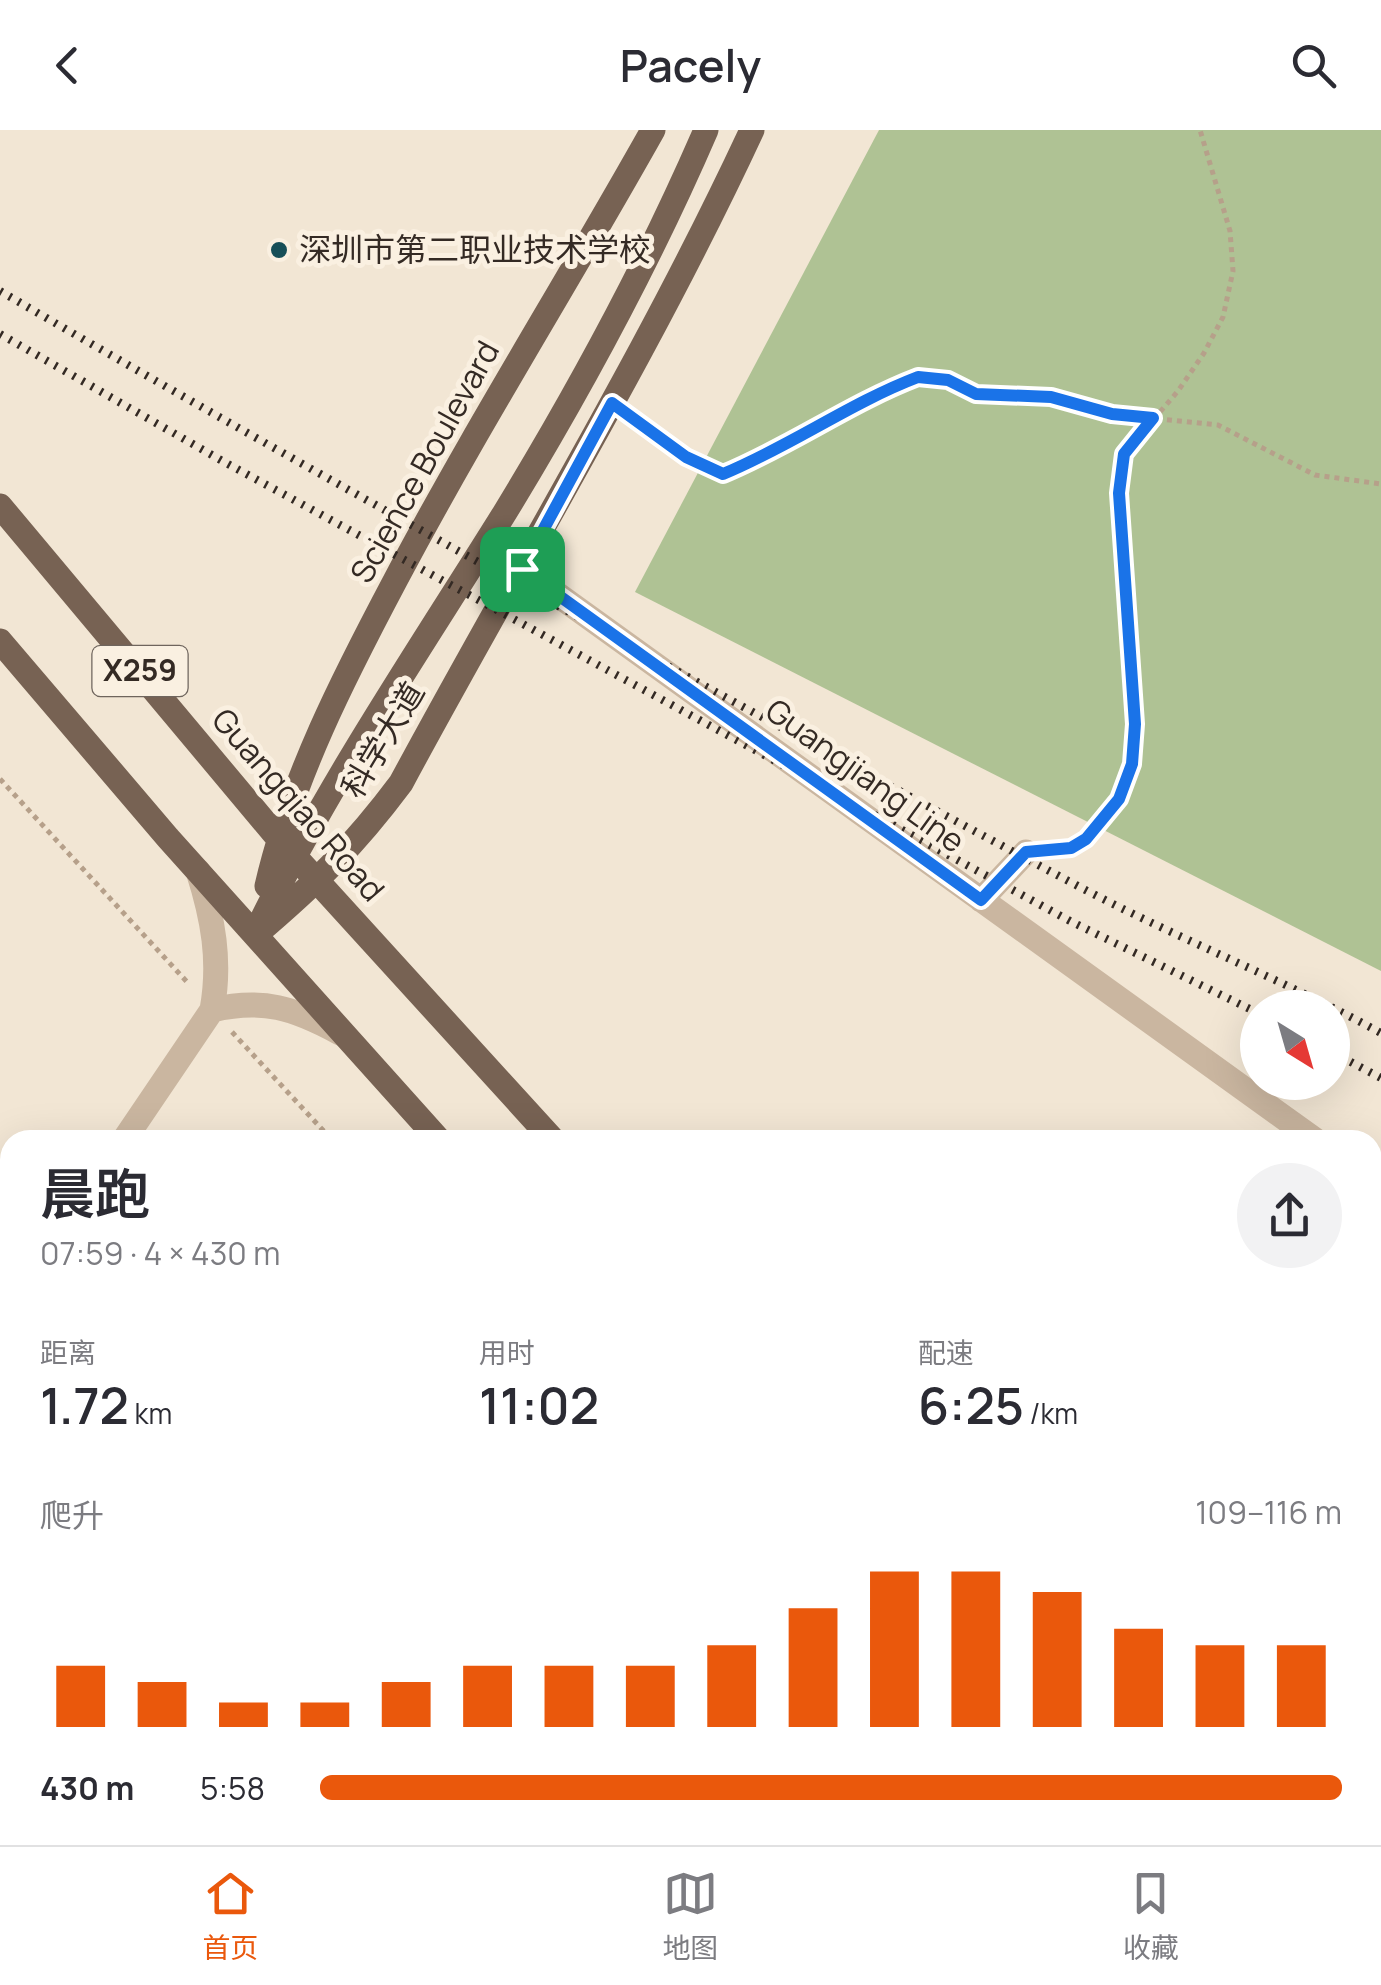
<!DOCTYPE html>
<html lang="zh">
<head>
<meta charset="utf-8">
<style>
  body { margin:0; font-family:Manrope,"Noto Sans SC",sans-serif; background:#f2f2f3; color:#2b2b33; height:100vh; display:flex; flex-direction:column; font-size:38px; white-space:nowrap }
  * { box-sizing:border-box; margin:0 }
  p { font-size:32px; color:#7c7c81 }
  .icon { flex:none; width:55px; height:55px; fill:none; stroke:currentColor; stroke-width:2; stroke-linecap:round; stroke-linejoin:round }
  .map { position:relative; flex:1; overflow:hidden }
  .side { position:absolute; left:0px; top:1000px; width:1382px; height:715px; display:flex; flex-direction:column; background:#fff; border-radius:30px 30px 0 0; box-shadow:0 10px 40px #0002 }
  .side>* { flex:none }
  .needle { width:65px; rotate:143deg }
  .buttons { position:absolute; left:1240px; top:860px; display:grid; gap:20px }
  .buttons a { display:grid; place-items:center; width:110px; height:110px; border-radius:50%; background:#fff; box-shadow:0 10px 40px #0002; font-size:50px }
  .pin { position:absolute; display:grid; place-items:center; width:85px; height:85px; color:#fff; margin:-42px; border-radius:20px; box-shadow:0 5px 15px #0006 }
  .round { display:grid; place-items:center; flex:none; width:105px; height:105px; border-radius:52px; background:#f2f2f3 }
  .headline { display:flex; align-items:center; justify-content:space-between; height:170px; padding:0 40px }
  h1 { font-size:55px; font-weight:600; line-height:75px }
  .metrics { display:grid; grid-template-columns:repeat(3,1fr); gap:15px; height:170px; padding:10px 40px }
  .metrics div { display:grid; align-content:center }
  .metrics b { font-size:50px; font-weight:600 }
  .metrics small { font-size:28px; font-weight:400 }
  .metrics p { font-size:28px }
  .chart { height:280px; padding:20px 40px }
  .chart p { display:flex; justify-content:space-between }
  .chart svg { width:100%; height:180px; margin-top:10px; stroke:#ea580c; stroke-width:6 }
  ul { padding:0 40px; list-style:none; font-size:32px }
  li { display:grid; grid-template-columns:160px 120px 1fr; align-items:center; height:75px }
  li i { height:25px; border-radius:12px; background:#ea580c }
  header { display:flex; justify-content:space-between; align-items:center; height:130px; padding:0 40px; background:#fff; font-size:45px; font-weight:600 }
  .tab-bar { display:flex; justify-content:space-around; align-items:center; height:140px; border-top:2px solid #e1e1e2; background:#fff; font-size:28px; color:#7c7c81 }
  .tab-bar a { display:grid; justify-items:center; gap:5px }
  .tab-bar .active { color:#ea580c }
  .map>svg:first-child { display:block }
  .green { fill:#afc294 }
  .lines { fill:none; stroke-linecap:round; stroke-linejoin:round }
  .path { stroke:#b6a08a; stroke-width:5; stroke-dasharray:5 5; stroke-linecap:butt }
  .minor { stroke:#cab6a0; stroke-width:25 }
  .major { stroke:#776253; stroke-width:25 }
  .rail { stroke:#342a24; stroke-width:8; stroke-dasharray:2.5 8; stroke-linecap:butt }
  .route-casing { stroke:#fff; stroke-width:20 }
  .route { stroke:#1a73e8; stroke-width:12 }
  .poi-dot { fill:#174f58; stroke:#faf0e1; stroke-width:4 }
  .labels { text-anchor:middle; stroke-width:10; stroke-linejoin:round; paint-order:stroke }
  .shield { fill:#faf0e1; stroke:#6f655d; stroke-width:2.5 }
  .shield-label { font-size:30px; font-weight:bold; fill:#342a24 }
  .poi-label { font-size:32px; fill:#342a24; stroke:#faf0e1; text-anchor:start }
  .street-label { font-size:32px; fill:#342a24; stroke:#faf0e1 }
</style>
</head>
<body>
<header><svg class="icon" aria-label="back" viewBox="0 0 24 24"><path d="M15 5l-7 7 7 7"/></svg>Pacely<svg class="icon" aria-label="search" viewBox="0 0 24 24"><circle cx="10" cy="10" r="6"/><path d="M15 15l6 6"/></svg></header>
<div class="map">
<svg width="1381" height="1715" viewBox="0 0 1381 1715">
  <rect width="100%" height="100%" fill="#f2e6d4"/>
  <path class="green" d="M 879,0 L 1381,0 L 1381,841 L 635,462 Z"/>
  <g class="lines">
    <path class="path" d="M 633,288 L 686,327 L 723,344 L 768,325 L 873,264 L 918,247 L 948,250 L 976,264 L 1051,267 L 1112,284 L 1218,295 L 1315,345 L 1381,354
      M 0,649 L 188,853
      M 1054,721 C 1094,713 1124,673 1132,634 C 1139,601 1133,566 1131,533 C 1128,476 1125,419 1119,363 L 1124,324 L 1178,261 L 1204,223 L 1223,187 L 1233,141 L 1230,101 L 1200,0
      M 232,902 L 332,1010
      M 966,1705 L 975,1715"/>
    <path class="minor" d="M 522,439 L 1315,1010
      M 981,770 L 1026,722
      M 212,880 C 263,868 294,878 340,903
      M 124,1010 L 212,880 C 221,831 213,788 198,741
      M 1372,1052 L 1381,1058
      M 0,1194 L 10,1180
      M 0,1381 L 10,1351
      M 0,1557 L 2,1558
      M 181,1715 L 188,1705"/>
    <path class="major" d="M 0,376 L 278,708 L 553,1010
      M 0,511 L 168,708 L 439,1010
      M 267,756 C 292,648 344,547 396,449 C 477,296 569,150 653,0
      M 259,796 C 329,652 420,519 504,384 C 579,261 649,132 706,0
      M 255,805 C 315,754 354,716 401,653 C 518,435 648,224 752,0
      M 1064,1705 L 1073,1715
      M 1182,1705 L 1191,1715"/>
    <path class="rail" d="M 0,161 C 354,367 714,563 1076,755 C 1176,808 1282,849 1381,903
      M 0,204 L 226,333 L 1070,791 L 1258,883
      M 1332,922 L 1381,948"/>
  </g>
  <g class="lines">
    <g class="route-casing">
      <path id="route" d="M 918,247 L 948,250 L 976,264 L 1051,267 L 1112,284 L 1153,288 L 1124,324 L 1119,363 L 1135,594 L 1132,634 L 1119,669 L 1086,709 L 1071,718 L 1026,722 L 981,770 L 522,439 L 612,273 L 686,327 L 723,344 C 791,316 850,273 918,247 Z"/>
    </g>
    <use href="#route" class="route"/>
  </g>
  <circle class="poi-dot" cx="279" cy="120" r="10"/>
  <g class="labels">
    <rect class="shield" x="92.5" y="516" width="95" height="50" rx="8"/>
    <g class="shield-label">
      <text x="140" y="551">X259</text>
    </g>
    <g class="poi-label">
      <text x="299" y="131">深圳市第二职业技术学校</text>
    </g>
    <g class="street-label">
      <text transform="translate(425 332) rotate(-61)" y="11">Science Boulevard</text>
      <text transform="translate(383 610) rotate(-59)" y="11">科学大道</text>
      <text transform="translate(865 646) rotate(36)" y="11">Guangjiang Line</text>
      <text transform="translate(298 675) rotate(49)" y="11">Guangqiao Road</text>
    </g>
  </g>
</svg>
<div class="buttons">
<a><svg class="needle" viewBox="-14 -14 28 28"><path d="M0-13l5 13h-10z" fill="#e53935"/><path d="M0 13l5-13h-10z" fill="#7c7c81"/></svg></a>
</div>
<div class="pin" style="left:522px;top:439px;background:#1e9e55"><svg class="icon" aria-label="arrive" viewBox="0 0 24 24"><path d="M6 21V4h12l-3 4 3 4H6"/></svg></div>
<section class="side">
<div class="headline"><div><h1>晨跑</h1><p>07:59 · 4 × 430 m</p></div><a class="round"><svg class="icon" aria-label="share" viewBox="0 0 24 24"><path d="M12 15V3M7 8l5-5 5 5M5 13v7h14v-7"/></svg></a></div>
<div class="metrics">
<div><p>距离</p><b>1.72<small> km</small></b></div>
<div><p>用时</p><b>11:02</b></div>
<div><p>配速</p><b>6:25<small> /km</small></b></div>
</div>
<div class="chart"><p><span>爬升</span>109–116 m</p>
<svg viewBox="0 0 160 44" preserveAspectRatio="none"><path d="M5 44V29M15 44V33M25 44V38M35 44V38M45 44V33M55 44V29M65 44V29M75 44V29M85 44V24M95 44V15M105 44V6M115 44V6M125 44V11M135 44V20M145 44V24M155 44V24"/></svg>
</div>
<ul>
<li><b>430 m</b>5:58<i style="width:100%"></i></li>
</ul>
</section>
</div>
<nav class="tab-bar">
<a class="active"><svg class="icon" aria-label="home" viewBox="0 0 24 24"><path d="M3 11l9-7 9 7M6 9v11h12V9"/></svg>首页</a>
<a><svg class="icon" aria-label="map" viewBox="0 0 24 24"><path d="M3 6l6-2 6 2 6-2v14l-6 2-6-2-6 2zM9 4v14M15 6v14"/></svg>地图</a>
<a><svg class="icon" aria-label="saved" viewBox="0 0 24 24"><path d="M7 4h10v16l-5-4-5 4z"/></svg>收藏</a>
</nav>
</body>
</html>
